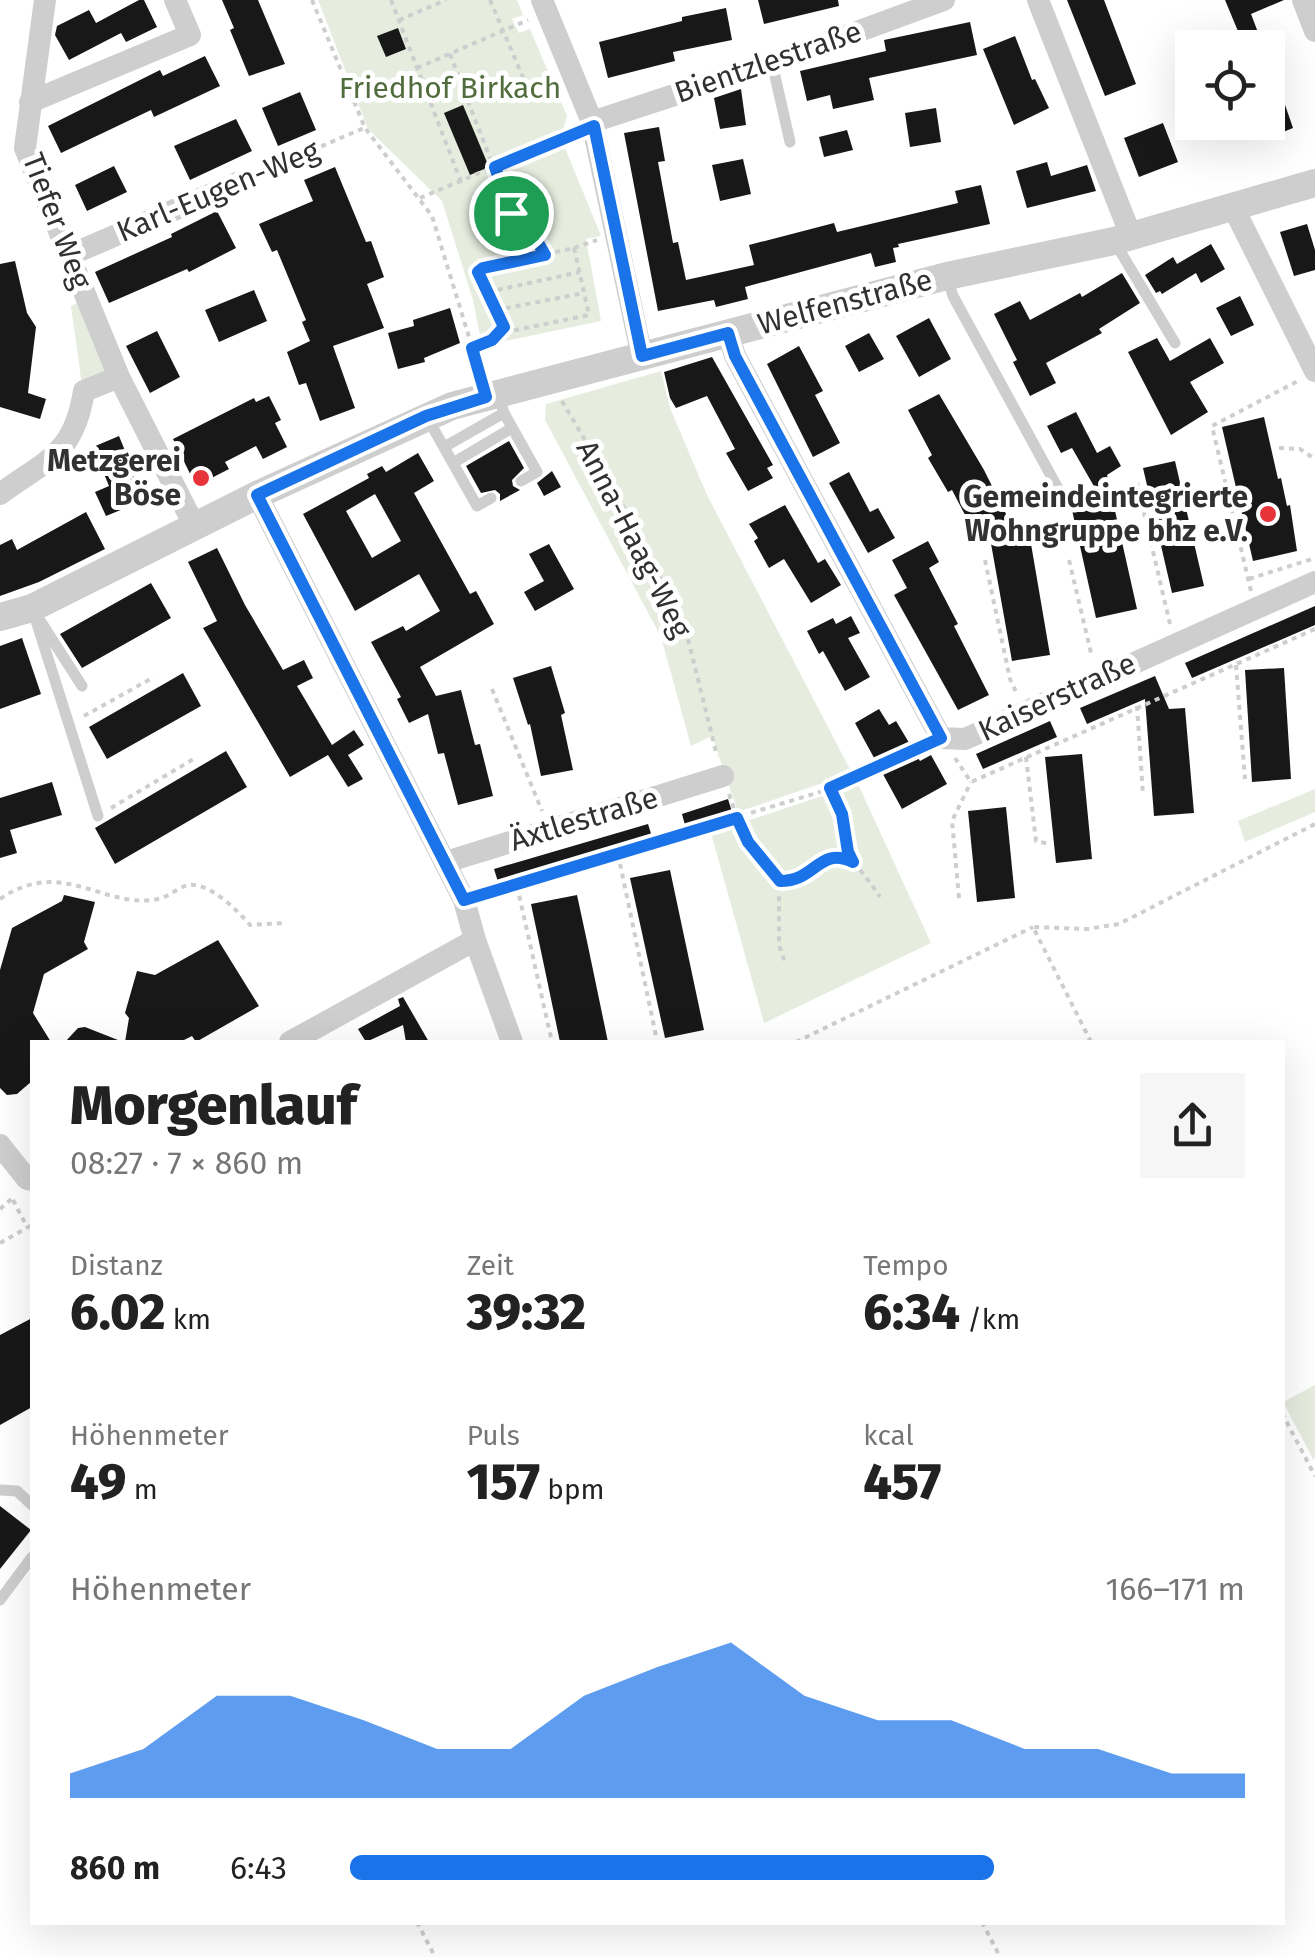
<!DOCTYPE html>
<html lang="de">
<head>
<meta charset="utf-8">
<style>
  body { margin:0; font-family:"Fira Sans",sans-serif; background:#f6f6f6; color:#222; height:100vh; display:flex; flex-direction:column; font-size:38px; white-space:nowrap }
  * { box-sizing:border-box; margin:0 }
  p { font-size:32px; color:#767676 }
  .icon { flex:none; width:55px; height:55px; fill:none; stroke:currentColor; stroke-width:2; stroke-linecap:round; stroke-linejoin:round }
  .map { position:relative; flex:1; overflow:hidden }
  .sheet { position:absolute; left:30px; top:1040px; width:1255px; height:885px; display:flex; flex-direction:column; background:#fff; border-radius:0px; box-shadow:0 10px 40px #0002 }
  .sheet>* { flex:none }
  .buttons { position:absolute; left:1175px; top:30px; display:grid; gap:20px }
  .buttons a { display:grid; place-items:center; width:110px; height:110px; border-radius:0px; background:#fff; box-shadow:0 10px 40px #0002; font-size:50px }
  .pin { position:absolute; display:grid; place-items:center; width:85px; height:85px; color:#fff; margin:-42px; border:5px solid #fff; border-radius:50%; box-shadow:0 2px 10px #0007 }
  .round { display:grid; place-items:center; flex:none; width:105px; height:105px; border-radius:0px; background:#f6f6f6 }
  .summary { display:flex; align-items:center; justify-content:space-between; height:170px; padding:0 40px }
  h1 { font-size:55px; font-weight:800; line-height:75px }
  .metrics { display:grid; grid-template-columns:repeat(3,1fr); gap:15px; height:170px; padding:10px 40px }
  .metrics div { display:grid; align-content:center }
  .metrics b { font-size:50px; font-weight:800 }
  .metrics small { font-size:28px; font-weight:400 }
  .metrics p { font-size:28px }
  .chart { height:280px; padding:20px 40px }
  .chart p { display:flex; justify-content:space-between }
  .chart svg { width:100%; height:180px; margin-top:10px; fill:#1a73e8; opacity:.7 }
  ul { padding:0 40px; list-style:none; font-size:32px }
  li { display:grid; grid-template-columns:160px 120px 1fr; align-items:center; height:75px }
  li i { height:25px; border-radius:12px; background:#1a73e8 }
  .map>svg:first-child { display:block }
  .green { fill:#e6eddf }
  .building { fill:#181818; fill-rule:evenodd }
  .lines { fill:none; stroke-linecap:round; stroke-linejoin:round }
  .path { stroke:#cecece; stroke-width:4; stroke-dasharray:5 5; stroke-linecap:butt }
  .service { stroke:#cecece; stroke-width:11 }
  .minor { stroke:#cecece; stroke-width:22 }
  .tertiary { stroke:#cecece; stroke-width:28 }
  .route-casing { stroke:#fff; stroke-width:20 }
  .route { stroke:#1a73e8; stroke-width:12 }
  .poi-dot { fill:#e7343a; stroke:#fff; stroke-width:4 }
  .labels { text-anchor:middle; stroke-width:10; stroke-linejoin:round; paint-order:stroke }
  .street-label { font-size:30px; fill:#313131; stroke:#fff }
  .park-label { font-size:30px; fill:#526d3d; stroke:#fff }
  .poi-label { font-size:30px; font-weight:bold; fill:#313131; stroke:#fff; text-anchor:end }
</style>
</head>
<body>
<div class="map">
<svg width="1315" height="1957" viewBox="0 0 1315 1957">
  <rect width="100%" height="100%" fill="#fff"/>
  <path class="green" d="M 318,0 L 517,0 L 523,15 L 512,19 L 519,33 L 530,29 L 567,116 L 561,138 L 601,236 L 586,239 L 601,321 L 482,346 L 473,300 L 442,201 L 368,129 Z
    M 81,301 L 110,374 L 82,386 L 71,306 Z
    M 661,371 L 670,408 L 707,495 L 852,773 L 738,812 L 712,736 L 691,746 L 661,637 L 545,420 L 546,404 Z
    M 858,784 L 931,943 L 764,1023 L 711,833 Z
    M 1315,789 L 1315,812 L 1245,842 L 1238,821 Z
    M 1315,1385 L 1315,1458 L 1313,1459 L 1283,1402 Z"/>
  <path class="building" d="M 139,0 L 144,0 L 157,27 L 126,42 L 121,33 L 69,60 L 55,35 L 57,26 L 89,10 L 96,23 Z
    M 222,0 L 258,0 L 285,64 L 249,76 L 230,30 L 234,28 Z
    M 758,0 L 838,0 L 839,6 L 764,24 Z
    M 1067,0 L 1104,0 L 1136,84 L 1105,96 Z
    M 1225,0 L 1284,0 L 1251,14 L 1264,48 L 1245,48 Z
    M 726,8 L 732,40 L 673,52 L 675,61 L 608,78 L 599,42 L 682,21 L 682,17 Z
    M 970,22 L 977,55 L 869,78 L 874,100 L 833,109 L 830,95 L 807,101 L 800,71 L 886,51 L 884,40 Z
    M 398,28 L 406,49 L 386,57 L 377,36 Z
    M 1015,36 L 1032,80 L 1035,79 L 1049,108 L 1014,125 L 983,49 Z
    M 205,56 L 220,86 L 154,117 L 151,110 L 61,153 L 48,126 L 160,70 L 163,76 Z
    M 741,89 L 746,125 L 720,129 L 714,98 Z
    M 300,92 L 316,130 L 278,146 L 262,108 Z
    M 1282,96 L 1293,128 L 1268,138 L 1268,101 Z
    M 463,105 L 489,167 L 470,175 L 444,113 Z
    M 936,108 L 941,142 L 910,147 L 905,113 Z
    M 236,119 L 252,151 L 190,180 L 174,146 Z
    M 1163,123 L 1178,162 L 1139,177 L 1124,138 Z
    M 659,127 L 665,161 L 658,162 L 673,243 L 678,242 L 686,280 L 754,265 L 749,245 L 834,223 L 837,232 L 958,203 L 955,191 L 981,185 L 990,224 L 898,244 L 899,247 L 893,248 L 896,262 L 875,267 L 871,253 L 745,287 L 748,299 L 716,307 L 714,300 L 658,311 L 624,133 Z
    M 847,130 L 853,150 L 824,157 L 819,137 Z
    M 743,159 L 751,194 L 720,201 L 712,165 Z
    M 1047,162 L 1051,176 L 1087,165 L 1096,191 L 1027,208 L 1016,171 Z
    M 114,166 L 127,192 L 87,211 L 75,185 Z
    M 335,167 L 366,242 L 371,241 L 384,277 L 367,284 L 384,328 L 333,346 L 355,408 L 320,421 L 306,383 L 299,385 L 287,352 L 310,341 L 302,322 L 306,320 L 277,250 L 272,252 L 259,224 L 313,201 L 304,180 Z
    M 217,211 L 236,248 L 189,272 L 187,269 L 109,303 L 95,272 L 172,237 L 171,234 Z
    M 1307,224 L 1315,250 L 1315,270 L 1294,276 L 1280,232 Z
    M 1211,244 L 1225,269 L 1201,283 L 1196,273 L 1162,294 L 1160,291 L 1156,293 L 1145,275 L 1173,257 L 1177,264 Z
    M 15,261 L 27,313 L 36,327 L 28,393 L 46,399 L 40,419 L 0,407 L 0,264 Z
    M 1122,273 L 1140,303 L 1099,329 L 1102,333 L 1046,363 L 1056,383 L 1030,396 L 1013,362 L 1017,360 L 994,314 L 1020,301 L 1030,320 L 1080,293 L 1082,297 Z
    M 254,290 L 267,321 L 219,342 L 205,310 Z
    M 1240,296 L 1254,325 L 1231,336 L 1216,308 Z
    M 450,308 L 460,343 L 424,358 L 425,362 L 398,369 L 388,333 L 414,326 L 413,320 Z
    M 929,318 L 951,359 L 919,377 L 896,336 Z
    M 157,331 L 180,377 L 150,393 L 126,346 Z
    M 869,333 L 884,359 L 859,372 L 845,346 Z
    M 1157,338 L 1170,361 L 1210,338 L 1224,363 L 1190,382 L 1208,412 L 1171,435 L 1128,352 Z
    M 799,346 L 823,391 L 815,395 L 840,443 L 813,457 L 767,364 Z
    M 712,357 L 773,465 L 767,468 L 773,478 L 748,491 L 726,453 L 735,449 L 707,396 L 676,408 L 670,398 L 664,372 Z
    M 939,394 L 984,470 L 1019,540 L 1030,538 L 1050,655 L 1012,661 L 988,527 L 975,534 L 952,490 L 948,492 L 928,458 L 932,455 L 908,410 Z
    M 269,396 L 281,420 L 275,423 L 287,447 L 263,459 L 256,446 L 225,462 L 229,469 L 196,486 L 173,439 L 254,398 L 256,402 Z
    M 1076,412 L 1097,453 L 1110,446 L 1121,466 L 1107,475 L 1137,609 L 1096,618 L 1070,501 L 1099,495 L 1072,448 L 1061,453 L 1047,426 Z
    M 1264,417 L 1278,479 L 1281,478 L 1287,506 L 1290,505 L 1297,551 L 1253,561 L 1222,427 Z
    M 119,436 L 145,500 L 106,516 L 95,492 L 109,486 L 93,447 Z
    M 509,441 L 524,468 L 512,480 L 513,486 L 520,490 L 500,501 L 500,494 L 495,490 L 481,493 L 466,466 Z
    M 418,453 L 434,481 L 414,493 L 470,594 L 476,591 L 494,624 L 420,667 L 436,696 L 461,690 L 475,745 L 480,744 L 493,796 L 458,805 L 444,753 L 438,754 L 428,714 L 409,723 L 397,699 L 401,697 L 371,642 L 403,626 L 406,631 L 440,611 L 419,574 L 355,611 L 303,514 L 369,478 L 367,474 L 382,466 L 386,472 ZM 375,494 L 401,541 L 372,558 L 346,511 Z
    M 1175,461 L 1204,586 L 1172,593 L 1143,468 Z
    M 552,471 L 561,487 L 544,496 L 537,483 Z
    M 849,472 L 870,512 L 878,508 L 895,538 L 868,553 L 829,483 Z
    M 785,505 L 818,563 L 825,559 L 841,585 L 811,603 L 784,559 L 769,568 L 754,541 L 758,538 L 749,524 Z
    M 86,512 L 105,549 L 39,582 L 0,596 L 0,545 L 12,539 L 17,550 Z
    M 928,541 L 939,562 L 929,568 L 958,624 L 954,626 L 989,695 L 958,710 L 894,595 L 907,588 L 892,560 Z
    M 549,544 L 574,589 L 535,611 L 524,592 L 544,581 L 529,554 Z
    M 217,548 L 245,605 L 283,670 L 304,660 L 313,678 L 297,686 L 332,745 L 354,730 L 364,745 L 348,755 L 363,779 L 348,787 L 328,755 L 290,777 L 203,628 L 217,621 L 188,562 Z
    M 151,583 L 171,618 L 82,668 L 60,634 Z
    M 1315,606 L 1315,625 L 1192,678 L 1185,663 Z
    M 851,616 L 860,633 L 848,638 L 870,677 L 845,691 L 823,651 L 819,654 L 807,631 L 833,618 L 836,624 Z
    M 22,638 L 41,694 L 0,709 L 0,646 Z
    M 551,666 L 565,713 L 561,715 L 573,770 L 541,776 L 530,724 L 528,725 L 513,678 Z
    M 1284,668 L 1291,779 L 1252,782 L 1245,670 Z
    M 183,673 L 201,706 L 107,759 L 89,727 Z
    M 1155,676 L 1169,709 L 1185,708 L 1194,813 L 1154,816 L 1145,699 L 1087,724 L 1080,708 Z
    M 879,709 L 889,725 L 896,721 L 920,761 L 931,755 L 947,784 L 902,809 L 855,723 Z
    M 1050,721 L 1057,737 L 983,769 L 976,754 Z
    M 226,751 L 247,787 L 115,864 L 95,828 Z
    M 1082,754 L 1092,859 L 1056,863 L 1045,757 Z
    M 52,782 L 62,815 L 10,830 L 17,853 L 0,858 L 0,798 Z
    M 728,799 L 733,815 L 686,829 L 682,814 Z
    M 1006,807 L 1015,898 L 977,902 L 968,811 Z
    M 648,824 L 653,840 L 499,885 L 494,869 Z
    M 670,870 L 704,1030 L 665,1038 L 630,878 Z
    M 64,895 L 95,902 L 84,942 L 88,949 L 44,974 L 33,1013 L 51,1042 L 32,1042 L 32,1081 L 17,1094 L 7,1095 L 0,1088 L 0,970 L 12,928 L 62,901 Z
    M 577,895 L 588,946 L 608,1042 L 560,1042 L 546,975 L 531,904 Z
    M 218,940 L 259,1006 L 196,1042 L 192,1036 L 180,1042 L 125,1042 L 129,1018 L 125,1013 L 137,971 L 155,975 Z
    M 403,997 L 429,1042 L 406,1042 L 403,1025 L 366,1042 L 358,1029 L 400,1006 L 398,999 Z
    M 85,1027 L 123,1042 L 65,1042 L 78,1028 Z
    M 32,1318 L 32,1407 L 0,1425 L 0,1335 Z
    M 0,1506 L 31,1530 L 0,1569 Z"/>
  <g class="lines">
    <path class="path" d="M 312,0 L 365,128 L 432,216 L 480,373
      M 391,0 L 461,182
      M 490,0 L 525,82
      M 399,20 L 446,0
      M 450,54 L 511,213 L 520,211 L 545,255
      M 417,68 L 528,20
      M 257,174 L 364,128
      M 420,198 L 572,134
      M 574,248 L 589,315 L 506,332 L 478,272 L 483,268 Z
      M 574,248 L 597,240
      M 488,292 L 580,272
      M 496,310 L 584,293
      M 473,348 L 492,340 L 504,327
      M 562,401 L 619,498 L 685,627 L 717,756
      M 1279,448 L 1300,449 L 1315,459
      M 1137,483 L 1170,624
      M 985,560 L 1010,679 L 1016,692
      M 1069,560 L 1092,657
      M 1249,579 L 1315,558
      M 1251,591 L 1212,426 L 1298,381
      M 1236,665 L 1245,779
      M 492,689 L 542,811
      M 1137,706 L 1143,795
      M 84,716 L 154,677
      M 1026,757 L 1036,841 L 1050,844
      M 955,758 L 971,782 L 1315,629
      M 830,788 L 842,813 L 852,859
      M 729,794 L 737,818
      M 111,808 L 197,757
      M 738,819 L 749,842 L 779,881 L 779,945 L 784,960
      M 618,854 L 656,1036
      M 781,881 C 835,880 827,817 880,897
      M 517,886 L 552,1042
      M 483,894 L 820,792 L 923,746
      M 959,898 L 952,821 L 971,782
      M 0,899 C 63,856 103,910 158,899 C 170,897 182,883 194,885 C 214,887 237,910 250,925 L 285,923
      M 796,1042 L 1033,927
      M 1091,1042 L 1033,927 L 1087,929 L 1119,924 L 1315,824
      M 13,1200 L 27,1227
      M 0,1209 L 15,1196
      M 0,1243 L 32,1225
      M 1282,1413 L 1315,1476
      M 417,1922 L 435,1957
      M 982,1922 L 1000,1957"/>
    <path class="service" d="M 772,63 L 790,142
      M 1114,241 L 1175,343
      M 947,276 L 953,296 L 1062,496
      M 498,394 L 504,413 L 537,472 L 521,481
      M 428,419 L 477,506 L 491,498
      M 444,447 L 504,413
      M 453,463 L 512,428
      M 32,608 L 98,816
      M 41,622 L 82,686
      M 0,1490 L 17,1491 L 32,1505
      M 0,1600 L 32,1557"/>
    <path class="minor" d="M 45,0 L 25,148 L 119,377 L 195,527
      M 542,0 L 592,122 L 642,357
      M 1038,0 L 1131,236
      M 1303,0 L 1315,31
      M 30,102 L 190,35 L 175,0
      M 592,122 L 772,63 L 944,0
      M 1233,207 L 1315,371
      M 70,255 L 239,182
      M 728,333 L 735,356 L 941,738 L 965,739 L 1315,582
      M 0,494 C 48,459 74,454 84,391 L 119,377
      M 257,495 L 464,900 L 475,940 L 512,1042
      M 446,862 L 723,776
      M 290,1042 L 475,940
      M 0,1145 L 27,1179 L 32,1180"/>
    <path class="tertiary" d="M 0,617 L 32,608 L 257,495 L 452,406 L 947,276 L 1114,241 L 1315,183"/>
  </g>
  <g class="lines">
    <g class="route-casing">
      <path id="route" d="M 594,126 L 642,356 L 728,333 L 735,356 L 941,738 L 830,788 L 842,814 L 848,852 L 853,862 C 818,846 817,881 780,881 L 748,842 L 737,818 L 464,900 L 257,495 L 426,416 L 486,397 L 472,348 L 492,340 L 504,327 L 478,272 L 483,268 L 545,255 L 520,211 L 511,213 L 495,167 Z"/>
    </g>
    <use href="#route" class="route"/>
  </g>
  <g class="poi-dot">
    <circle cx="201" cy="478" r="10"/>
    <circle cx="1268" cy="514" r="10"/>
  </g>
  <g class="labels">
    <g class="street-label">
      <text transform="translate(768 62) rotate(-19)" y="10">Bientzlestraße</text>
      <text transform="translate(218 191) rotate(-23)" y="10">Karl-Eugen-Weg</text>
      <text transform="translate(57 221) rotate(69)" y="10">Tiefer Weg</text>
      <text transform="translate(845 302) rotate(-15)" y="10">Welfenstraße</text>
      <text transform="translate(634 539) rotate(63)" y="10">Anna-Haag-Weg</text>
      <text transform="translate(1057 697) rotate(-25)" y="10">Kaiserstraße</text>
      <text transform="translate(584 819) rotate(-17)" y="10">Äxtlestraße</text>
    </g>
    <g class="park-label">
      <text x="450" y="98">Friedhof Birkach</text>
    </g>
    <g class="poi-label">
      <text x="181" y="471">Metzgerei<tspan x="181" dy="34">Böse</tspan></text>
      <text x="1248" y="507">Gemeindeintegrierte<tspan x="1248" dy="34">Wohngruppe bhz e.V.</tspan></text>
    </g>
  </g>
</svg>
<div class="buttons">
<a><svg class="icon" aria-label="locate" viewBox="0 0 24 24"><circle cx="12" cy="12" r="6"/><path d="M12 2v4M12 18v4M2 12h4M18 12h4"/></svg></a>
</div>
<div class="pin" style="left:511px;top:213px;background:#1e9e55"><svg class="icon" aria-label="arrive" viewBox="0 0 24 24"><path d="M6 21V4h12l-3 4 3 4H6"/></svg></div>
<section class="sheet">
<div class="summary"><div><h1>Morgenlauf</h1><p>08:27 · 7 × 860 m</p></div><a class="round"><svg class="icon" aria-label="share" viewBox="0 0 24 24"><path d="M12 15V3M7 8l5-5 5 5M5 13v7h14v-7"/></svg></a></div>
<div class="metrics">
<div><p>Distanz</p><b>6.02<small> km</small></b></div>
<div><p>Zeit</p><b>39:32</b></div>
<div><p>Tempo</p><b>6:34<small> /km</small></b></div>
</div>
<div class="metrics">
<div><p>Höhenmeter</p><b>49<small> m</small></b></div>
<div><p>Puls</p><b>157<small> bpm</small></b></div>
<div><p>kcal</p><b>457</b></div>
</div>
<div class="chart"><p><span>Höhenmeter</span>166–171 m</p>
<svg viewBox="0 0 160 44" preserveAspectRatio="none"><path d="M0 44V38L10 32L20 19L30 19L40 25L50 32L60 32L70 19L80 12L90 6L100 19L110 25L120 25L130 32L140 32L150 38L160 38V44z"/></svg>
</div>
<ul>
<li><b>860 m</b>6:43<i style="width:72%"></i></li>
</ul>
</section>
</div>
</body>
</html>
